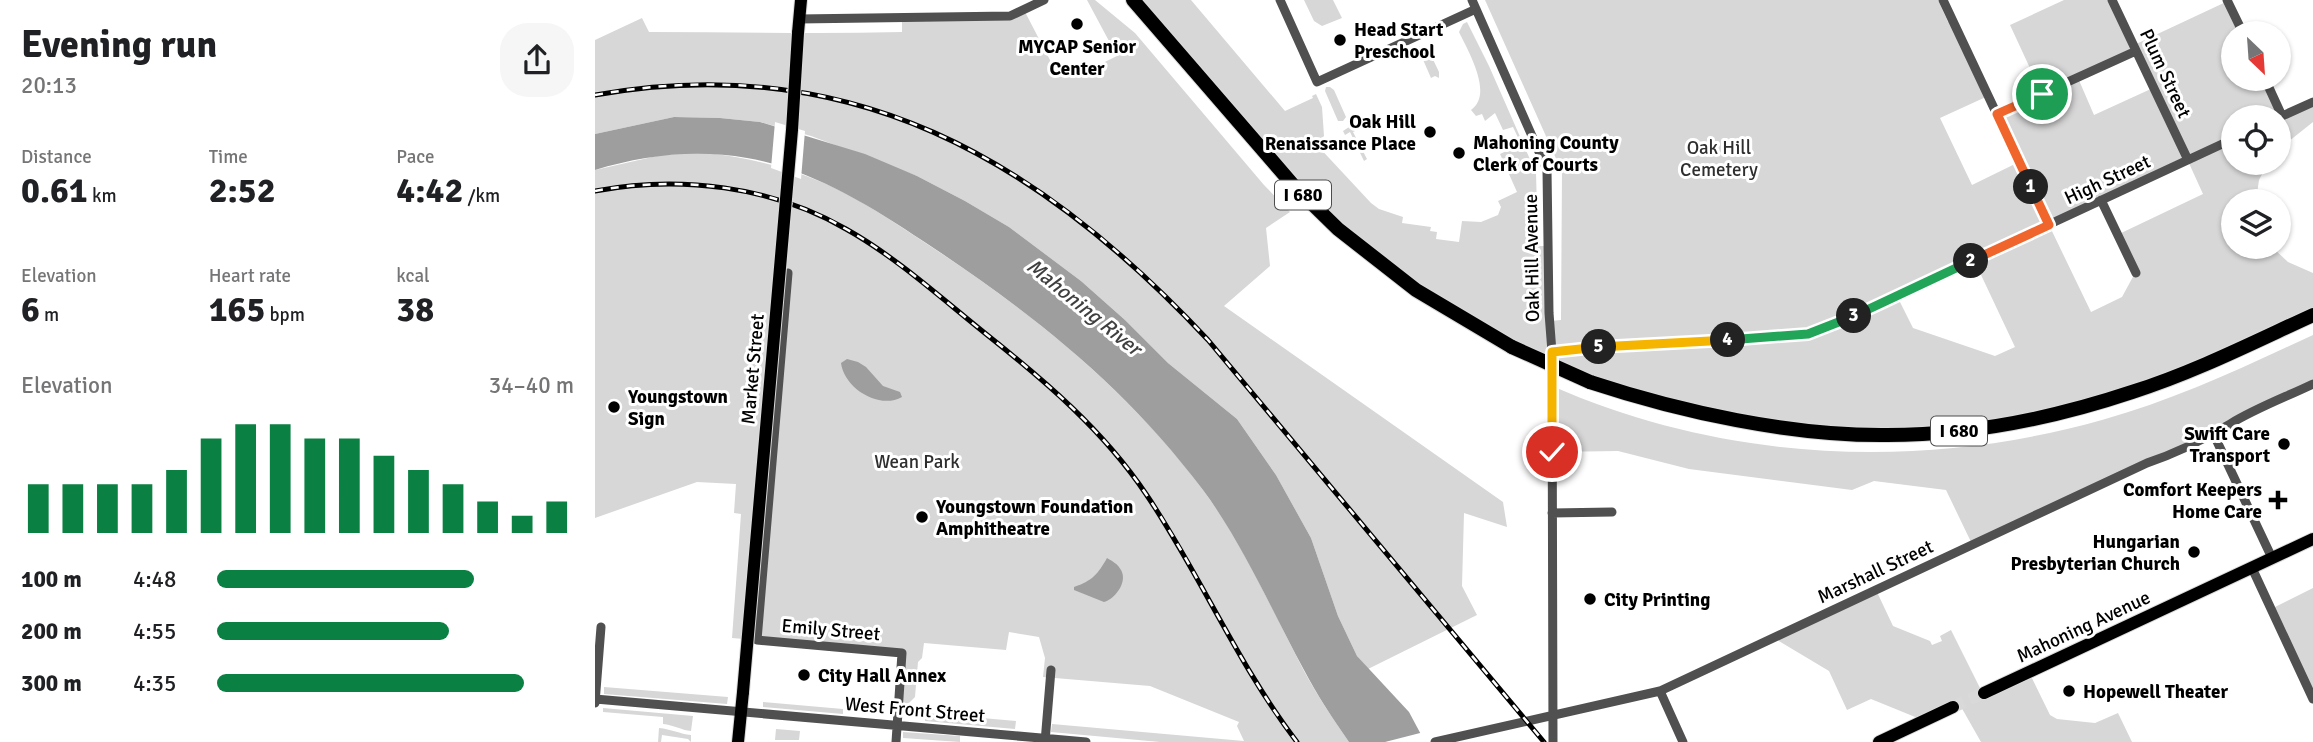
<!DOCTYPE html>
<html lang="en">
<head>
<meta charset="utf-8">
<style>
  body { margin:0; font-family:Signika,sans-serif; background:#f6f6f6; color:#202124; height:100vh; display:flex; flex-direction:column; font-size:26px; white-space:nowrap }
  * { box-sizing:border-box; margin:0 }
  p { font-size:23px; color:#757577 }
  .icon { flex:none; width:38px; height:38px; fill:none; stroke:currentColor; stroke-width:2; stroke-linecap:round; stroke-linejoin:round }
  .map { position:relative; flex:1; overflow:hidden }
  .panel { display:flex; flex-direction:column; background:#fff; width:595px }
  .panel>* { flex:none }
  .needle { width:46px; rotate:155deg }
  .fabs { position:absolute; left:1626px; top:21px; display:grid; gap:14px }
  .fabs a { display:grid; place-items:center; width:70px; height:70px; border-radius:50%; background:#fff; box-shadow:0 2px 5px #0004; font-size:35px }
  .pin { position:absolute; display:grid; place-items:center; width:60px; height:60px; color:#fff; margin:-30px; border:4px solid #fff; border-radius:50%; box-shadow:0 2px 7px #0007 }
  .km { position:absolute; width:35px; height:35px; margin:-18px; border-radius:50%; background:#222; color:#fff; font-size:19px; line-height:35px; text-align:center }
  .round { display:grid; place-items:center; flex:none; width:74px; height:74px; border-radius:28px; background:#f6f6f6 }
  .head { display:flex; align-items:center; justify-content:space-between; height:119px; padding:0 21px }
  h1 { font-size:38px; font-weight:700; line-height:52px }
  .stats { display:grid; grid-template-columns:repeat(3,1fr); gap:10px; height:119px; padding:7px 21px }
  .stats div { display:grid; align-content:center }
  .stats b { font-size:35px; font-weight:700 }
  .stats small { font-size:19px; font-weight:400 }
  .stats p { font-size:19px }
  .chart { height:196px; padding:14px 21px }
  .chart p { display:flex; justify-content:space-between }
  .chart svg { width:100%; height:126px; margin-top:7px; stroke:#0b8043; stroke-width:6 }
  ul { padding:0 21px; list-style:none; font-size:23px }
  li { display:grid; grid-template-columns:112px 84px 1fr; align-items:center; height:52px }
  li i { height:18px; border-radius:9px; background:#0b8043 }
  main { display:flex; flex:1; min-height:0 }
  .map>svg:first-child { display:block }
  .green { fill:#d7d7d7; fill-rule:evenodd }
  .water { fill:#9e9e9e }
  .pier { fill:#fff }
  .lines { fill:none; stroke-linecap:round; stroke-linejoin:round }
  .major-tunnel { stroke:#d9d9d9; stroke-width:12; stroke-dasharray:12 6; stroke-linecap:butt }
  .major-casing { stroke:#dbdbdb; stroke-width:14 }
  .highway-casing { stroke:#dbdbdb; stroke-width:16 }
  .minor { stroke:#505050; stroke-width:9 }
  .major { stroke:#000; stroke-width:12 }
  .highway { stroke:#000; stroke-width:14 }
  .rail-casing { stroke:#000; stroke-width:5 }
  .rail { stroke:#fff; stroke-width:2.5; stroke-dasharray:8; stroke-linecap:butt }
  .major-bridge-casing { stroke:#dbdbdb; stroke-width:14; stroke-linecap:butt }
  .highway-bridge-casing { stroke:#dbdbdb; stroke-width:16; stroke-linecap:butt }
  .major-bridge { stroke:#000; stroke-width:12 }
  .highway-bridge { stroke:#000; stroke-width:14 }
  .split-1-casing { stroke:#fff; stroke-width:14 }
  .split-2-casing { stroke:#fff; stroke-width:14 }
  .split-3-casing { stroke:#fff; stroke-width:14 }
  .split-4-casing { stroke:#fff; stroke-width:14 }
  .split-5-casing { stroke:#fff; stroke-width:14 }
  .split-6-casing { stroke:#fff; stroke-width:14 }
  .split-1 { stroke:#f0652b; stroke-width:9 }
  .split-2 { stroke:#f0652b; stroke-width:9 }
  .split-3 { stroke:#22a559; stroke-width:9 }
  .split-4 { stroke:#22a559; stroke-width:9 }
  .split-5 { stroke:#f5b400; stroke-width:9 }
  .split-6 { stroke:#f5b400; stroke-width:9 }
  .poi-dot { fill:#000; stroke:#fff; stroke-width:2.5 }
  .labels { text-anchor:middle; stroke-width:6; stroke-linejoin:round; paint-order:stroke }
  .shield { fill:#fff; stroke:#4c4c4c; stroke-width:2 }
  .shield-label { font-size:18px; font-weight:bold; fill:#000 }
  .poi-label { font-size:19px; font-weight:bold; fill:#000; stroke:#fff; text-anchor:start }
  .street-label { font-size:19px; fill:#000; stroke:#fff }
  .park-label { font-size:19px; fill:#2e2e2e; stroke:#fff }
  .water-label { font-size:21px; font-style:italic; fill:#3f3f3f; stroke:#fff }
</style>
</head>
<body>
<main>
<section class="panel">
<div class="head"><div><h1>Evening run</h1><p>20:13</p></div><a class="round"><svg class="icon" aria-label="share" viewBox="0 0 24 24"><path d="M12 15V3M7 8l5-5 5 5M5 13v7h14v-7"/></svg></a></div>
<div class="stats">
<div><p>Distance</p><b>0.61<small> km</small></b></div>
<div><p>Time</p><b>2:52</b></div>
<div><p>Pace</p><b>4:42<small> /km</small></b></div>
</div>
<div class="stats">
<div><p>Elevation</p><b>6<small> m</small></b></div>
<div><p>Heart rate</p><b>165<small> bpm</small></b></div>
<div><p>kcal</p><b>38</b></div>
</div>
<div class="chart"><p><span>Elevation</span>34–40 m</p>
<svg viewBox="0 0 160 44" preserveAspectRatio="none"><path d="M5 44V27M15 44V27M25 44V27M35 44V27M45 44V22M55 44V11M65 44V6M75 44V6M85 44V11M95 44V11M105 44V17M115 44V22M125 44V27M135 44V33M145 44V38M155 44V33"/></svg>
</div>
<ul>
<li><b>100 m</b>4:48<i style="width:72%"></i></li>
<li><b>200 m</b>4:55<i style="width:65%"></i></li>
<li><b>300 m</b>4:35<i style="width:86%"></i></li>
</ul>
</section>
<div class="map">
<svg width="1718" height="742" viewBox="0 0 1718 742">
  <rect width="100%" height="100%" fill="#fff"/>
  <path class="green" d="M 492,0 L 500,0 L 540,33 L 669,185 L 695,212 L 671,228 L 675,266 L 629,306 L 908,502 L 912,527 L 869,513 L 867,586 L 882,615 L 773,669 L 762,656 L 743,616 L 716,538 L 681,475 L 642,419 L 573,363 L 530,320 L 486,281 L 414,227 L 370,201 L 322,176 L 216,136 L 165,122 L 125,118 L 79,117 L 0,134 L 0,40 L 47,18 L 54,32 C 138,32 222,34 307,32 L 307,18 L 415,16 L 429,10 L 456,62 L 481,76 L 522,56 Z
    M 546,0 L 596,0 L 690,111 L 718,98 L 717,96 L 721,94 L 727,107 L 729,136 L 721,144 L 776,203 L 784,209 L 808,217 L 807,223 L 836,227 L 835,231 L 842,232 L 841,239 L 864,242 L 867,221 L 886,222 L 903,215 L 906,207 L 903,201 L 922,192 L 905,154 L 926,144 L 918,127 L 908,130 L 900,113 L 890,121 L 887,114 L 881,116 L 876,110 C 899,94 873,51 864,32 L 868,24 L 872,22 L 894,66 L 941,173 L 943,246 L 953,246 L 955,321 L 966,320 L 967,172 L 890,0 L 1343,0 L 1353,22 L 1358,22 L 1393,96 L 1345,118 L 1377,185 L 1424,162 L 1402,114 L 1447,94 L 1415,25 L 1469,0 L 1517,0 L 1539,45 L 1633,1 L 1648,33 L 1638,33 L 1638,79 L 1670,79 L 1687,116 L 1718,102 L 1718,122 L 1684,149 L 1684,117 L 1638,117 L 1638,163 L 1673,163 L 1664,180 L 1661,201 L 1638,201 L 1638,247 L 1677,247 L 1693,262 L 1718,273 L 1718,315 L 1483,408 L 1290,435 L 1065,403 L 917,347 L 743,229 ZM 1541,51 L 1558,88 L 1499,115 L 1483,78 ZM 1593,161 L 1608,194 L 1522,235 L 1540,273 L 1527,297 L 1496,312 L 1454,225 ZM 1379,260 L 1420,347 L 1400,356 L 1318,328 L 1302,296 Z
    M 709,0 L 738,0 L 747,18 L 727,26 L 719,21 Z
    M 825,46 L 833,49 L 844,72 L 844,78 L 840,76 L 836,78 L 826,55 L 818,56 L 817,50 Z
    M 735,87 L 739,90 L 751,117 L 748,121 L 743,121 L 730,91 L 731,87 Z
    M 761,116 L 764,124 L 769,122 L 771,126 L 758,132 L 772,159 L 769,161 L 755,132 L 750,135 L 748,131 L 757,125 Z
    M 111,153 C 157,158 196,168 238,187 C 273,204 306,227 338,248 C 440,315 535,392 608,490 C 649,545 677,610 709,671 C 722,695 738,719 754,742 L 565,742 L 456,732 L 457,724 L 649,741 L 642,726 L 644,722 L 555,686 L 448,677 L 450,658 L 444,637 L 414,632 L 411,650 L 329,643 L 327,658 L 323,662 L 320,697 L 312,705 L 311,715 L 303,714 L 307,653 L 137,638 L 146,514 L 139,513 L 141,484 L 102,482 L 0,518 L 0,170 L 66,155 Z
    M 1718,335 L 1718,384 L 1377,544 L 1351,490 L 1279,481 L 1257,490 L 1094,469 L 1023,451 L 957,452 L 957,386 C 1130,462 1326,471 1507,420 C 1580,400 1649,367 1718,335 Z
    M 1718,588 L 1718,695 L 1676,609 Z
    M 1281,590 L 1298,626 L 1335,641 L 1337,645 L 1347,641 L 1345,636 L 1356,630 L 1388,694 L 1434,672 L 1455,715 L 1462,719 L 1500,723 L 1523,713 L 1537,742 L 1386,742 L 1365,705 L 1330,721 L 1276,699 L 1252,710 L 1234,671 L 1179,638 Z
    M 9,687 L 133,697 L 132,704 L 9,694 Z
    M 168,702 L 248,709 L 248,714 L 168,707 Z
    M 8,708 L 98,716 L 96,731 C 86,730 79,725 68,724 L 68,717 L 8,712 Z
    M 331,713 L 421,721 L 420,729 L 330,721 Z
    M 64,728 C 76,729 85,734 96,735 L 96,742 L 93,739 L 67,735 L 66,742 L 63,742 Z
    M 181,729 L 205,731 L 204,740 L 180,740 Z
    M 308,732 L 365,736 L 365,742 L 308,738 Z"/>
  <path class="water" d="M 79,117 L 125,118 L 165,122 L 270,154 L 322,176 L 370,201 L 414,227 L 486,281 L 530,320 L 573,363 L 642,419 L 681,475 L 716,538 L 743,616 L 762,656 L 814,712 L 830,742 L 754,742 C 738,719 722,695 709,670 C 677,611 648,544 608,490 C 530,386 436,312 328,241 C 275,206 216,169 152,158 C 101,149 49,155 0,170 L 0,134 Z
    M 252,359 L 263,362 L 271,367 L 288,386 L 305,392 L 307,397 C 284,410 249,388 246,363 Z
    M 512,558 C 517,561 523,564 526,570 C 533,582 520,599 509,602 L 479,590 L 479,587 C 497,581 503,574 512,558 Z"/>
  <path class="pier" d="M 180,122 L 210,131 L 206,179 L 176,168 Z
    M 829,732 L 834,742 L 790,742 Z"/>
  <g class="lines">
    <path class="major-tunnel" d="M 1358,707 L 1389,693"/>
    <g class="major-casing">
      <path id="major" d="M 203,33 L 206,0
        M 1389,693 L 1718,539
        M 143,742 L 148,692
        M 1284,742 L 1358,707"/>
    </g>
    <g class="highway-casing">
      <path id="highway" d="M 538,0 L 699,186 L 743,229 L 821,290 L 917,347
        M 995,382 C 1086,412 1196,436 1292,435 C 1375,435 1459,418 1537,392 C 1600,372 1659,342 1718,315"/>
    </g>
    <path class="minor" d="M 685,0 L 722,82 L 881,9
      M 877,0 L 952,170 L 954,313 L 957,352 L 958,742
      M 1348,0 L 1454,225
      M 1517,0 L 1593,160
      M 1632,0 L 1648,33
      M 204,19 L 415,16 L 449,0
      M 1670,79 L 1687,116
      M 1402,114 L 1541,51
      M 1685,117 L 1718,102
      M 1506,200 L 1541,273
      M 193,273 L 162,640 L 307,653 L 301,742
      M 957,352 L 1203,336 L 1227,330 L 1638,139
      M 1619,435 L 1677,558
      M 957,513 L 1017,512
      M 1657,568 L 1718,699
      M 1065,691 L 1088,742
      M 0,699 L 491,742
      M 0,703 L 6,627
      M 450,742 L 456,670
      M 840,742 L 1065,691 L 1552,463 C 1582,453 1608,440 1635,424 C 1661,408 1691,397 1718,384"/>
    <use href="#major" class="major"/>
    <use href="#highway" class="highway"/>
    <g class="rail-casing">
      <path id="rail" d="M 0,95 C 255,49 444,159 613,340 L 949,742
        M 0,191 C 84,175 177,186 251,229 C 301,257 346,298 391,334 C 450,381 508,430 551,494 C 605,574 643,665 702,742"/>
    </g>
    <use href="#rail" class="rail"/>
    <g class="major-bridge-casing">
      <path id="major-bridge" d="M 148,692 L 197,130 L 203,33"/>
    </g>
    <g class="highway-bridge-casing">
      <path id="highway-bridge" d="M 917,347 L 995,382"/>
    </g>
    <use href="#major-bridge" class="major-bridge"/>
    <use href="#highway-bridge" class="highway-bridge"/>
  </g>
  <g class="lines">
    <g class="split-1-casing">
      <path id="split-1" d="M 1436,187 L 1402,114 L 1447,94"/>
    </g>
    <g class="split-2-casing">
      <path id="split-2" d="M 1376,261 L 1454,225 L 1436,187"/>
    </g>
    <g class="split-3-casing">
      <path id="split-3" d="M 1259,316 L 1376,261"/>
    </g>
    <g class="split-4-casing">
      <path id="split-4" d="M 1133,340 L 1213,334 L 1259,316"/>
    </g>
    <g class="split-5-casing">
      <path id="split-5" d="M 1004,347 L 1133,340"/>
    </g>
    <g class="split-6-casing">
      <path id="split-6" d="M 957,452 L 957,352 L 1004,347"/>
    </g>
    <use href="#split-1" class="split-1"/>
    <use href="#split-2" class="split-2"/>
    <use href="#split-3" class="split-3"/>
    <use href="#split-4" class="split-4"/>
    <use href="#split-5" class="split-5"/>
    <use href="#split-6" class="split-6"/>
  </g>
  <g class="poi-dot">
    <circle cx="482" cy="24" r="7"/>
    <circle cx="745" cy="40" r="7"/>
    <circle cx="835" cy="132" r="7"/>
    <circle cx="864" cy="153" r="7"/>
    <circle cx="19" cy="407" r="7"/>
    <circle cx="1689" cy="444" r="7"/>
    <path d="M1679.5 489.5h7v7h7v7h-7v7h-7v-7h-7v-7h7z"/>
    <circle cx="327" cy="517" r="7"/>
    <circle cx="1599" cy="552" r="7"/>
    <circle cx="995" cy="599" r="7"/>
    <circle cx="209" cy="675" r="7"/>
    <circle cx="1474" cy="691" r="7"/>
  </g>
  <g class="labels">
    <g class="shield">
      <rect x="680" y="180.5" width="56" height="29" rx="5"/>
      <rect x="1336" y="416.5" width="56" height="29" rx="5"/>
    </g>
    <g class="shield-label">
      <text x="708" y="201">I 680</text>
      <text x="1364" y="437">I 680</text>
    </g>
    <g class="poi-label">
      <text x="759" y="36">Head Start<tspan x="759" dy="22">Preschool</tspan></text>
      <text x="482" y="53" text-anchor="middle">MYCAP Senior<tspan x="482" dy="22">Center</tspan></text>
      <text x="821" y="128" text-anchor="end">Oak Hill<tspan x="821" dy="22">Renaissance Place</tspan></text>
      <text x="878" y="149">Mahoning County<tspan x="878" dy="22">Clerk of Courts</tspan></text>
      <text x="33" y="403">Youngstown<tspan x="33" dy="22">Sign</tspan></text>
      <text x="1675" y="440" text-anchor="end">Swift Care<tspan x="1675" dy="22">Transport</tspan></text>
      <text x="1667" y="496" text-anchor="end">Comfort Keepers<tspan x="1667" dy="22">Home Care</tspan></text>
      <text x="341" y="513">Youngstown Foundation<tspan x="341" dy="22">Amphitheatre</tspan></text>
      <text x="1585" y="548" text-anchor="end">Hungarian<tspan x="1585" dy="22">Presbyterian Church</tspan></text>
      <text x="1009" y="606">City Printing</text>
      <text x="223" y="682">City Hall Annex</text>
      <text x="1488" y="698">Hopewell Theater</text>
    </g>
    <g class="street-label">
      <text transform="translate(1571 73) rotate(65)" y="7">Plum Street</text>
      <text transform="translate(1512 179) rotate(-25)" y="7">High Street</text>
      <text transform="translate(936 258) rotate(-91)" y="7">Oak Hill Avenue</text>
      <text transform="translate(157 369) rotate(-85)" y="7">Market Street</text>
      <text transform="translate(1280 571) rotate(-25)" y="7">Marshall Street</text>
      <text transform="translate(1488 626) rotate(-25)" y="7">Mahoning Avenue</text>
      <text transform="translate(236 629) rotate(5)" y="7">Emily Street</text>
      <text transform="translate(320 709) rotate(5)" y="7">West Front Street</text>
    </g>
    <g class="park-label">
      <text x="1124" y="154">Oak Hill<tspan x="1124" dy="22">Cemetery</tspan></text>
      <text x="322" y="468">Wean Park</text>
    </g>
    <g class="water-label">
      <text transform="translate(489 307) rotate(39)" y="7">Mahoning River</text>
    </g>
  </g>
</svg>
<div class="fabs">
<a><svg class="needle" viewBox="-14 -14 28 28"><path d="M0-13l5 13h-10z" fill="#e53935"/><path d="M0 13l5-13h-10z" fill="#757577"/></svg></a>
<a><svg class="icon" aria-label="locate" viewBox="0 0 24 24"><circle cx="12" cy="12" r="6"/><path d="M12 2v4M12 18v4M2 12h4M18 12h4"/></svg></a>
<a><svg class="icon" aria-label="layers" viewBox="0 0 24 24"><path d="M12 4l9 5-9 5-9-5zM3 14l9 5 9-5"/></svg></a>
</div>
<div class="pin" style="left:1447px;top:94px;background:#1e9e55"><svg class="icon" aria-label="arrive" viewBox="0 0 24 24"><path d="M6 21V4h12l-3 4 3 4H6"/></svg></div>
<div class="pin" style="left:957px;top:452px;background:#d93025"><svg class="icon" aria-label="check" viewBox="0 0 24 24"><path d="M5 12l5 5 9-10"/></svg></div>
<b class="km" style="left:1436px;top:187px">1</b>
<b class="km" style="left:1376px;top:261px">2</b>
<b class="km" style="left:1259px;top:316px">3</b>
<b class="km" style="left:1133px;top:340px">4</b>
<b class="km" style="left:1004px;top:347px">5</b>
</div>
</main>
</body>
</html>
